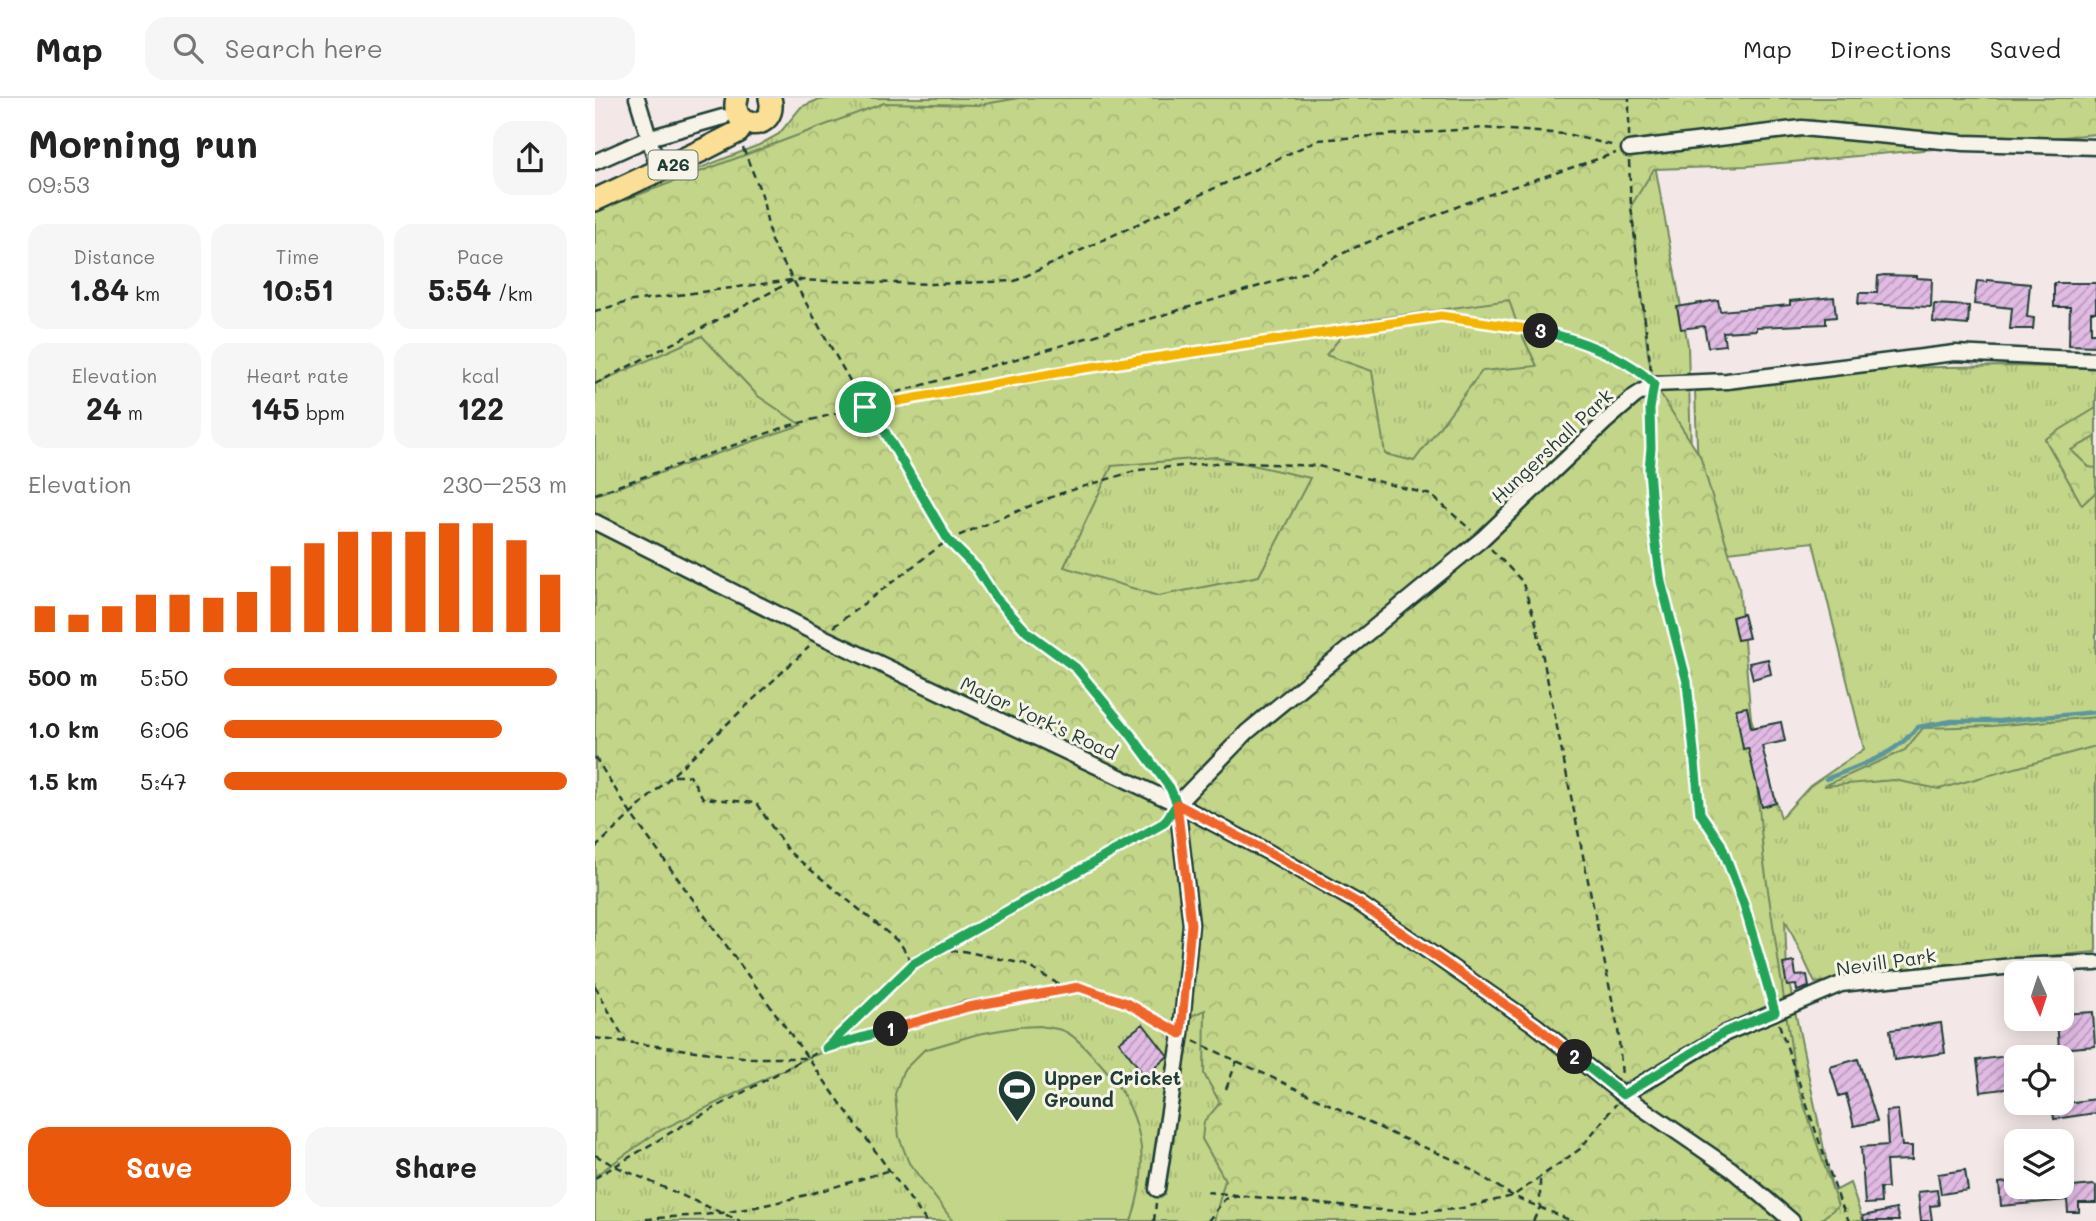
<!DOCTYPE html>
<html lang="en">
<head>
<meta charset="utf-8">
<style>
  body { margin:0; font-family:Mali,sans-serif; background:#f6f6f6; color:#222; height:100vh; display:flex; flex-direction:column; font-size:26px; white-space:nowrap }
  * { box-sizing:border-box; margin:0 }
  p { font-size:23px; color:#767676 }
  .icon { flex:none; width:38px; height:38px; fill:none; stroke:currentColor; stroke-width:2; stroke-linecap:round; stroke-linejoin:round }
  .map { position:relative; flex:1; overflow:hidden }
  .drawer { display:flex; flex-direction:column; background:#fff; width:595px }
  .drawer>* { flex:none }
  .needle { width:46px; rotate:177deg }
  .tools { position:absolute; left:1409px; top:863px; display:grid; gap:14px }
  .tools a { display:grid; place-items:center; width:70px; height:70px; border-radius:14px; background:#fff; box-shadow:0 4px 18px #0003; font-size:35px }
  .pin { position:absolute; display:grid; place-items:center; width:60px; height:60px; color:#fff; margin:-30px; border:4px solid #fff; border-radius:50%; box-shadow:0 2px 7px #0007 }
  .km { position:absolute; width:35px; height:35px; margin:-18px; border-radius:50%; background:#222; color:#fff; font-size:19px; line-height:35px; text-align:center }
  .round { display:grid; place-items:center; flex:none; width:74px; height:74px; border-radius:21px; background:#f6f6f6 }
  .summary { display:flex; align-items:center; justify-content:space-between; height:119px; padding:0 28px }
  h1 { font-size:38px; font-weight:700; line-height:52px }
  .figures { display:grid; grid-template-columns:repeat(3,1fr); gap:10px; height:119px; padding:7px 28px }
  .figures div { display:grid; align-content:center; border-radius:18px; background:#f6f6f6; text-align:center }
  .figures b { font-size:30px; font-weight:700 }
  .figures small { font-size:19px; font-weight:400 }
  .figures p { font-size:19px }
  .chart { height:196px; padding:14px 28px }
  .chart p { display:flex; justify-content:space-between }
  .chart svg { width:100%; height:126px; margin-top:7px; stroke:#ea580c; stroke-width:6 }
  .cta { display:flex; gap:14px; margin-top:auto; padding:14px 28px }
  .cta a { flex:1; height:80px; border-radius:21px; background:#ea580c; color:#fff; font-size:28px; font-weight:700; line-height:80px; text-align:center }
  .cta a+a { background:#f6f6f6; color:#222 }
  ul { padding:0 28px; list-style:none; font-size:23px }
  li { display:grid; grid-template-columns:112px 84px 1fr; align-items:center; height:52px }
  li i { height:18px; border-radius:9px; background:#ea580c }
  header { display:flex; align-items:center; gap:42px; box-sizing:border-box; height:98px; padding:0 35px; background:#fff; border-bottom:2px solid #e0e0e0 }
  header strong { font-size:33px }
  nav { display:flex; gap:38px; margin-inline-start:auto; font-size:24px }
  .search { width:490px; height:63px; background:#f6f6f6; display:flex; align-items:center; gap:18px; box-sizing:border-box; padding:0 24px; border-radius:21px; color:#767676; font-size:26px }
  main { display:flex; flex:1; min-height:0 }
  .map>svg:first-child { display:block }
  .grass { fill:url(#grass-tufts); stroke:#71895e; stroke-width:2; fill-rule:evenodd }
  .forest { fill:url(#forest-crowns); stroke:#71895e; stroke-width:2; fill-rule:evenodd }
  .pitch { fill:#c3d589; stroke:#71895e; stroke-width:2 }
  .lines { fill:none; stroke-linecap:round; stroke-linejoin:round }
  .stream { stroke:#5c969d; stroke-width:4.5 }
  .building { fill:url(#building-hatch); stroke:#1f3d34; stroke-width:2 }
  .minor-casing { stroke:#1f3d34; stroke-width:19 }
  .highway-casing { stroke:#1f3d34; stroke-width:26 }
  .path { stroke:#1f3d34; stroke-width:2.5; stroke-dasharray:7 5; stroke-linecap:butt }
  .minor { stroke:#f7f3e8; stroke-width:14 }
  .highway { stroke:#fbdf96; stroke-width:21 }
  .split-1-casing { stroke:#fff; stroke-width:14 }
  .split-2-casing { stroke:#fff; stroke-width:14 }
  .split-3-casing { stroke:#fff; stroke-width:14 }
  .split-4-casing { stroke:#fff; stroke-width:14 }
  .split-1 { stroke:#22a559; stroke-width:9 }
  .split-2 { stroke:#f0652b; stroke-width:9 }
  .split-3 { stroke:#22a559; stroke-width:9 }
  .split-4 { stroke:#f5b400; stroke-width:9 }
  .labels { text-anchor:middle; stroke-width:6; stroke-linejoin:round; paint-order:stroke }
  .shield { fill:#f7f3e8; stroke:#60746a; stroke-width:2 }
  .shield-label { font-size:18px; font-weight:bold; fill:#1f3d34 }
  .street-label { font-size:19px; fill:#1f3d34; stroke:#f7f3e8 }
  .poi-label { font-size:19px; font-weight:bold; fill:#1f3d34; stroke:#f7f3e8; text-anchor:start }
</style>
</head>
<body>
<header>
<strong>Map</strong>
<div class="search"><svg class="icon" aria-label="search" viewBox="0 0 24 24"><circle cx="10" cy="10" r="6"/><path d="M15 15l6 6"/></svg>Search here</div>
<nav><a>Map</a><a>Directions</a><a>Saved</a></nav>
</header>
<main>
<section class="drawer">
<div class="summary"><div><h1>Morning run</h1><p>09:53</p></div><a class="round"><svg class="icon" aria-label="share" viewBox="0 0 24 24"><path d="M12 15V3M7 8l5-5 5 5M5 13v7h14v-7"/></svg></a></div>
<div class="figures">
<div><p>Distance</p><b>1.84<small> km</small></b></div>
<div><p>Time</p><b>10:51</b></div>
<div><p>Pace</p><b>5:54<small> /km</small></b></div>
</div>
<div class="figures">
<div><p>Elevation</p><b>24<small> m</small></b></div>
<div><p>Heart rate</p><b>145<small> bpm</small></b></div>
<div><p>kcal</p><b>122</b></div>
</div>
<div class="chart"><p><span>Elevation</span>230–253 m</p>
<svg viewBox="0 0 160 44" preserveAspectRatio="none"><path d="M5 44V35M15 44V38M25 44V35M35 44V31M45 44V31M55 44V32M65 44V30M75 44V21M85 44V13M95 44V9M105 44V9M115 44V9M125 44V6M135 44V6M145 44V12M155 44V24"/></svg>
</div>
<ul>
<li><b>500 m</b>5:50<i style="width:97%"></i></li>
<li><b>1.0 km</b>6:06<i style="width:81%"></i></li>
<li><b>1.5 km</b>5:47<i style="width:100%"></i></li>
</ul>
<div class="cta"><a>Save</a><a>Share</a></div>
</section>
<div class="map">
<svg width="1501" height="1123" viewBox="0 0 1501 1123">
  <defs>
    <pattern id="grass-tufts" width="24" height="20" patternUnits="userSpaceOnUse" patternTransform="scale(1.75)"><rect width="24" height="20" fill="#c3d589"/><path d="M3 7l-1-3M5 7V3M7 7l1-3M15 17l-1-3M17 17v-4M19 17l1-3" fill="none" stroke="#a7b877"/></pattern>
    <pattern id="forest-crowns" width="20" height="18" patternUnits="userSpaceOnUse" patternTransform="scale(1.75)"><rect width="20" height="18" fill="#c3d589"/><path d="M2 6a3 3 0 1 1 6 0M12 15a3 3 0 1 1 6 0" fill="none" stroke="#a7b877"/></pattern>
    <pattern id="building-hatch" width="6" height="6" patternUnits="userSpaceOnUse" patternTransform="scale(1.75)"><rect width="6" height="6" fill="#e2bbe4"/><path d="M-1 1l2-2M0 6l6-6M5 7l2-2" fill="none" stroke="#b799ba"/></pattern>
  </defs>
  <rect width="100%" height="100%" fill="#f3e8e7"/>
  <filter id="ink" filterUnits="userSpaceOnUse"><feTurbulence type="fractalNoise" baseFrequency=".0143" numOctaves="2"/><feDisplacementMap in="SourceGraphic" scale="14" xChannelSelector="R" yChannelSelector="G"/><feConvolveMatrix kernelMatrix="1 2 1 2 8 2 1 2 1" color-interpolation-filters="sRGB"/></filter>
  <g filter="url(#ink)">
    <path class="grass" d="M 237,0 L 1051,0 L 1056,45 L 1093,247 L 1098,428 L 1106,452 L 1100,293 L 1287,270 L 1416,268 L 1501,270 L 1501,854 L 1343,867 L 1220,885 L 1190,821 L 1192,875 L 1238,1094 L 1255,1085 L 1268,1123 L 0,1123 L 0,137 L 59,88 L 164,47 L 184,36 L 206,9 L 220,3 ZM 1218,444 L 1269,651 L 1215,688 L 1186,720 L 1107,457 Z"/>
    <path class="forest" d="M 424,0 L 1501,0 L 1501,36 L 1153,68 L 1059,71 L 1036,108 L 1053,256 L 1059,286 L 1105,358 L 1144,488 L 1169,765 L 1201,983 L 1243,1108 L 1224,1123 L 619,1123 L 630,1082 L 607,1041 L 609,1024 L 625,1005 L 609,976 L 610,912 L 578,926 L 484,888 L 369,903 L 212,960 L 62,1034 L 0,1078 L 0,397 L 206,327 L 163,298 L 107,238 L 0,286 L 0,113 L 289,5 L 384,7 ZM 914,202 L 923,229 L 942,268 L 887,273 L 819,363 L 790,356 L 777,273 L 731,257 L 758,224 ZM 621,359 L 715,380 L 664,478 L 563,498 L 469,469 L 517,368 Z
      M 1501,310 L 1501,339 L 1476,352 L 1494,369 L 1501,370 L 1501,394 L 1487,407 L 1450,341 Z
      M 1501,619 L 1501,648 L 1344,691 L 1299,682 L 1229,688 L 1310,652 L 1328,630 L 1396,628 Z"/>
    <path class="pitch" d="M 445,928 C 453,930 464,930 471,934 C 483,940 494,954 503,963 C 548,1011 557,1062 536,1123 L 358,1123 L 314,1065 L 304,1039 L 300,996 L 308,973 L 329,952 L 383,936 L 423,929 Z"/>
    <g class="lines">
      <path class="stream" d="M 1231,681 C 1265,667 1299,658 1323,629 L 1357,623 L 1404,623 L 1501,614"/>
    </g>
    <path class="building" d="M 1289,177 L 1322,178 L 1322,180 L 1337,181 L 1336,209 L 1263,206 L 1264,195 L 1282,195 L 1283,178 Z
      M 1392,182 L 1435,186 L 1432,219 L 1439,220 L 1438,231 L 1415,231 L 1417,210 L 1379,206 L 1382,183 L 1392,184 Z
      M 1459,185 L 1501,185 L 1501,214 L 1496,214 L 1496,235 L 1501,235 L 1501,248 L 1474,247 L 1475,209 L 1459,209 Z
      M 1239,199 L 1241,219 L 1231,220 L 1231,226 L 1161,229 L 1161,232 L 1128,234 L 1130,247 L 1113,249 L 1109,228 L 1086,231 L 1082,209 L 1123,202 L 1125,213 L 1195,207 L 1195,203 Z
      M 1339,206 L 1374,208 L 1373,227 L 1338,224 Z
      M 1148,516 L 1154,540 L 1142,542 L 1137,519 Z
      M 1173,561 L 1176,576 L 1158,581 L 1154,565 Z
      M 1152,609 L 1156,630 L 1186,624 L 1190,643 L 1167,648 L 1181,705 L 1167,709 L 1153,650 L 1148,651 L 1141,611 Z
      M 1199,864 L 1201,878 L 1212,877 L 1214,889 L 1202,893 L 1201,887 L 1192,888 L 1188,866 Z
      M 1498,914 L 1500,948 L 1464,951 L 1462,920 L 1466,920 L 1466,916 Z
      M 1346,925 L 1350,955 L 1299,962 L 1295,932 Z
      M 548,926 L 573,958 L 550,978 L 524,944 Z
      M 1412,958 L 1417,990 L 1386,994 L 1382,962 Z
      M 1263,961 L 1282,1023 L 1259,1028 L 1251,996 L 1244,998 L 1235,969 Z
      M 1501,1001 L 1501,1015 L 1459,1021 L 1457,1007 Z
      M 1303,1012 L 1307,1048 L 1317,1048 L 1317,1062 L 1291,1063 L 1293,1090 L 1285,1090 L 1286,1105 L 1270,1106 L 1266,1049 L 1293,1047 L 1291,1013 Z
      M 1370,1072 L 1373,1092 L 1346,1096 L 1343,1076 Z
      M 1421,1083 L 1421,1088 L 1443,1088 L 1444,1092 L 1499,1087 L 1501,1088 L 1501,1105 L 1484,1105 L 1484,1114 L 1473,1114 L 1472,1102 L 1406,1108 L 1404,1085 Z
      M 1342,1092 L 1344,1107 L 1335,1108 L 1337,1123 L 1326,1123 L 1323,1094 Z
      M 1301,1111 L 1304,1123 L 1269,1123 L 1268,1118 Z"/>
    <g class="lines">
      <g class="minor-casing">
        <path id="minor" d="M 42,0 L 64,73
          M 1034,51 L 1207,30 L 1369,45 L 1501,49
          M 0,64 L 54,40 L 128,19
          M 0,424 L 226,538 L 582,706 L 675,755 L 765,806 L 940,927 L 1028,997 L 1136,1071 L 1197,1123
          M 1028,997 L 1131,935 L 1246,886 L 1418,868 L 1501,865
          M 562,1091 L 586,936 L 596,826 L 582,706 L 652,634 L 887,441 L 1010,324 L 1040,298 L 1059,286 L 1132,283 L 1360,255 L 1501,262"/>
      </g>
      <g class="highway-casing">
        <path id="highway" d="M 142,0 C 133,34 184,34 175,0
          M 0,102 L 108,52 L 143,34 L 150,24"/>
      </g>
      <path class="path" d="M 1034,39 L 1034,0
        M 148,50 L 167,97 L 176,143 L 259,290 L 290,334 L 353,442 L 382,471 L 400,499 L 432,534 L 481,570 L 536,637 L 571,685
        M 1034,63 L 1036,108 L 1056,272
        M 0,213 L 37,203 L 197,182
        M 0,286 L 199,182 L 336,186 L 420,183 L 723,42 L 888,30 L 971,36 L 1020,48
        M 1056,303 L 1057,350 L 1054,371 L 1059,433 L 1066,484 L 1092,584 L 1105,715 L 1126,746 L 1149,807 L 1177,903
        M 267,304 L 428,259 L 708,175 L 761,149 L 884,100 L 1021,55
        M 0,396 L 193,328 L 270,308 L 483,271 L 846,218 L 925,228 L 976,239 L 1049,276
        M 896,451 L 927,483 L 941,525 L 1023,931 L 1027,978
        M 238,529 L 353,442 L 464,396 L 543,372 L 631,364 L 723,368 L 836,397 L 876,432
        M 0,659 L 36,716 L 331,1123
        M 79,678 L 95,678 L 108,700 L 161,705 L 193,753 L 305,845 L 318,866
        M 0,750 L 214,549
        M 343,852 L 368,853 L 429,866 L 472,891
        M 0,888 L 31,944
        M 1184,926 L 1245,1104 L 1254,1123
        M 0,940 L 155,960 L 212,960 L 231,950 L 373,909 L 484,889 L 532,905 L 572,928
        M 599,943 L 802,1038 L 862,1063 L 918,1098 L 977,1123
        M 231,950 L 318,866 L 570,724
        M 631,991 L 642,963
        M 0,1057 L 20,1068 L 145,1123
        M 0,1080 L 85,1029 L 209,961
        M 612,1094 L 785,1112 L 820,1114 L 863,1111 L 918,1098 L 985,1051 L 1021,1006
        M 39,1123 C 68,1118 97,1119 126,1115 C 183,1107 240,1089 295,1072
        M 559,1123 L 561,1105
        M 613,1123 L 630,1101 L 644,1098
        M 938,1123 L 945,1109 L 945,1079"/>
      <use href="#minor" class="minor"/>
      <use href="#highway" class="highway"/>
    </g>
  </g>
  <g class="lines" filter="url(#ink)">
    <g class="split-1-casing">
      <path id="split-1" d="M 270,309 L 290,334 L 353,442 L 382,471 L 400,499 L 432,534 L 481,570 L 536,637 L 575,690 L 582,706 L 569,725 L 318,866 L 231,950 L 296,931"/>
    </g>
    <g class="split-2-casing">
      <path id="split-2" d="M 296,931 L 373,909 L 484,889 L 532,905 L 586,936 L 596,826 L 582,706 L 675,755 L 765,806 L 940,927 L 980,959"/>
    </g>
    <g class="split-3-casing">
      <path id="split-3" d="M 946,233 C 982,241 1032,259 1059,286 L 1055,311 L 1056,350 L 1054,371 L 1059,433 L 1066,484 L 1092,584 L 1105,715 L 1126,746 L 1149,807 L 1180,914 L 1130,934 L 1028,997 L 980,959"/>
    </g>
    <g class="split-4-casing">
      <path id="split-4" d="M 270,309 L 483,271 L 846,218 L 946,233"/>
    </g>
    <use href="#split-1" class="split-1"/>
    <use href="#split-2" class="split-2"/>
    <use href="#split-3" class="split-3"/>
    <use href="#split-4" class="split-4"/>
  </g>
  <defs>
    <g id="stadium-pin" transform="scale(2.0125)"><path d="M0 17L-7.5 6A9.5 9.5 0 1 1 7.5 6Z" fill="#1f3d34" stroke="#f7f3e8"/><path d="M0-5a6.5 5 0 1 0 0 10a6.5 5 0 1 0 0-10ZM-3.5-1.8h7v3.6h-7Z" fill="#fff"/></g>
  </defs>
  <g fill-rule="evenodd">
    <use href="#stadium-pin" x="422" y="991"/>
  </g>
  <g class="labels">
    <rect class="shield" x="53.5" y="52.5" width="49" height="29" rx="5"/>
    <g class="shield-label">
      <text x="78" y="73">A26</text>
    </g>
    <g class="street-label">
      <text transform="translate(957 348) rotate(-43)" y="7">Hungershall Park</text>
      <text transform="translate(444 620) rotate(25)" y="7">Major York's Road</text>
      <text transform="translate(1291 864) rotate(-8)" y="7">Nevill Park</text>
    </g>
    <g class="poi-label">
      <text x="449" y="987">Upper Cricket<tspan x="449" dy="22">Ground</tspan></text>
    </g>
  </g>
</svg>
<div class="tools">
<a><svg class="needle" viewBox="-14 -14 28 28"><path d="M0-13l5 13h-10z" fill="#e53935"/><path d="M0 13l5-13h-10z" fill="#767676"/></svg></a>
<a><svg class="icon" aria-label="locate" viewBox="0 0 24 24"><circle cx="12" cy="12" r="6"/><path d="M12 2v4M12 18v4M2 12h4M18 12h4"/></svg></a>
<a><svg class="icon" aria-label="layers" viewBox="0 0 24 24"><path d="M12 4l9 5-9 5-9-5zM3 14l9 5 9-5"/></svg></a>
</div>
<div class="pin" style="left:270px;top:309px;background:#1e9e55"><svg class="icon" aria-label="arrive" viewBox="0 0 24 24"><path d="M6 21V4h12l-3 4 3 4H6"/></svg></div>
<b class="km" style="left:296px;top:931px">1</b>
<b class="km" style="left:980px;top:959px">2</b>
<b class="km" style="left:946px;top:233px">3</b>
</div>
</main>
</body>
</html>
